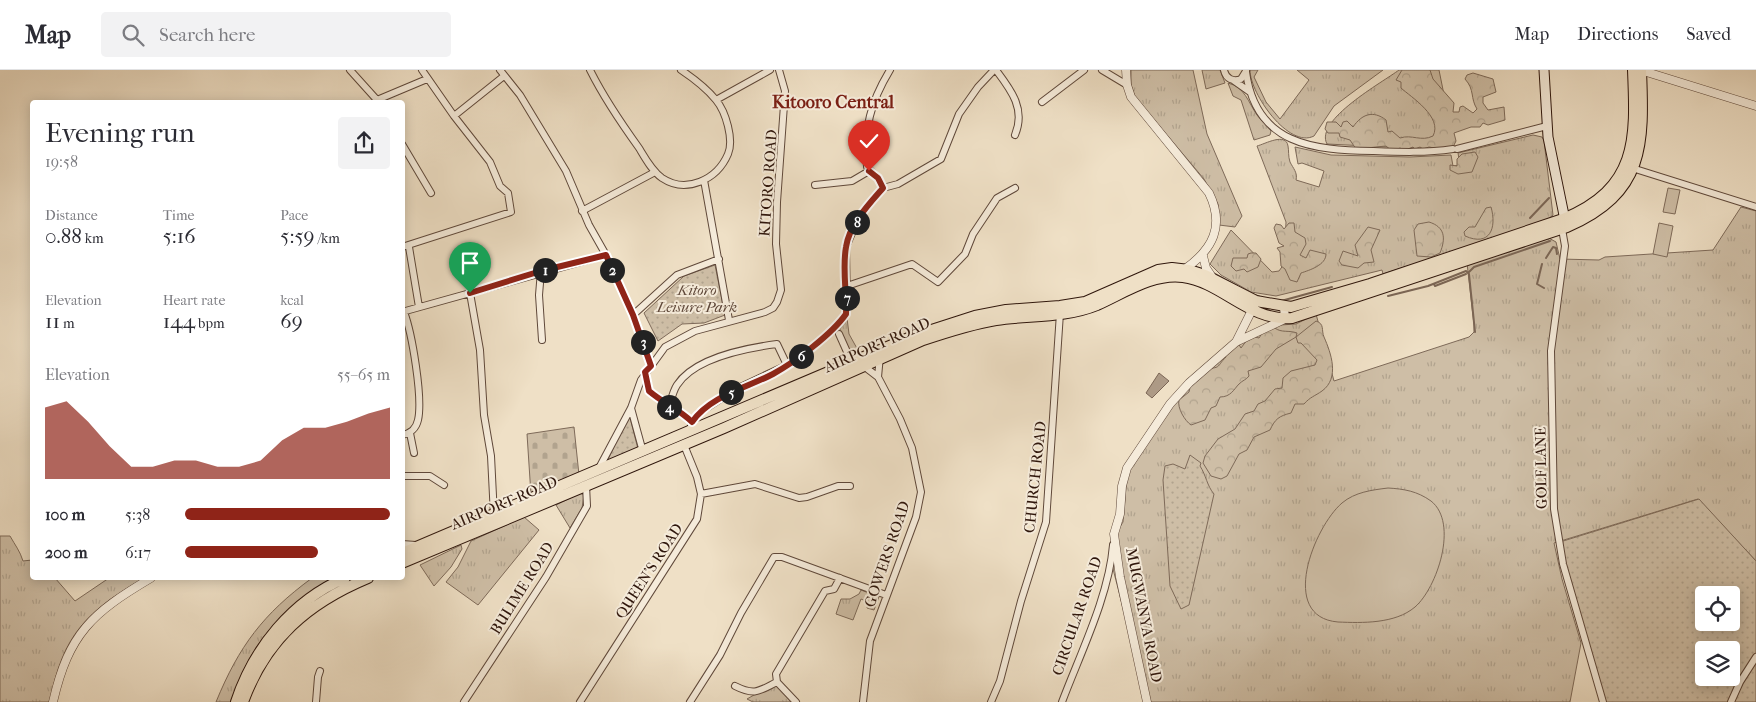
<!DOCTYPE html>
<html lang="en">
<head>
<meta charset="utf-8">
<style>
  body { margin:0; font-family:"IM FELL French Canon",serif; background:#f2f2f3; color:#2b2b33; height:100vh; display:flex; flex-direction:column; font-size:19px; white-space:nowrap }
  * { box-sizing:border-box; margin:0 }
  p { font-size:16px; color:#7c7c81 }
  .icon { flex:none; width:28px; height:28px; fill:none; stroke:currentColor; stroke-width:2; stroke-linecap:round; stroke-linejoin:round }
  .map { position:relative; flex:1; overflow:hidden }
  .side { position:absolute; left:30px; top:30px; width:375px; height:480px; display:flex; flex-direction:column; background:#fff; border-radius:5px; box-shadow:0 2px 12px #0003 }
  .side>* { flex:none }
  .tools { position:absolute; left:1695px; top:516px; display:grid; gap:10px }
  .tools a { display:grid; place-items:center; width:45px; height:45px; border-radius:5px; background:#fff; box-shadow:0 2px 12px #0003; font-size:25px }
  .pin { position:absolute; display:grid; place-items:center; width:42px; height:42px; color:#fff; margin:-51px -21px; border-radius:50% 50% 50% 0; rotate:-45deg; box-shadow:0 0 5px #0007 }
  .pin .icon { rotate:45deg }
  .km { position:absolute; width:25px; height:25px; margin:-12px; border-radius:50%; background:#222; color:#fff; font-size:14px; line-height:25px; text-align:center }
  .round { display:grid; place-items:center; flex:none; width:52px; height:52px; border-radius:5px; background:#f2f2f3 }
  .summary { display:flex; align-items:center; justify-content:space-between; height:85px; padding:0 15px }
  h1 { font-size:28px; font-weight:600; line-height:38px }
  .figures { display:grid; grid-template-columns:repeat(3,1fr); gap:8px; height:85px; padding:5px 15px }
  .figures div { display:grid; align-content:center }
  .figures b { font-size:21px; font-weight:600 }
  .figures small { font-size:14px; font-weight:400 }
  .figures p { font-size:14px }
  .chart { height:140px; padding:10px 15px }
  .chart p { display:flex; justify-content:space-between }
  .chart svg { width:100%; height:90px; margin-top:5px; fill:#8f2418; opacity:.7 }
  ul { padding:0 15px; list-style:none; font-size:16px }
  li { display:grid; grid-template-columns:80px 60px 1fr; align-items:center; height:38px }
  li i { height:12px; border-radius:6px; background:#8f2418 }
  header { display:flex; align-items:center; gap:30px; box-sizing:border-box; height:70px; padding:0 25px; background:#fff; border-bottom:1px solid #e1e1e2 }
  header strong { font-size:24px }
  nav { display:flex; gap:28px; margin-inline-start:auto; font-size:18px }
  .search { width:350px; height:45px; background:#f2f2f3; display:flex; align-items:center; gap:12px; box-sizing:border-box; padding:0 18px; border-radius:5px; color:#7c7c81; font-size:19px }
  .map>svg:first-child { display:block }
  .grass { fill:url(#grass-tufts); stroke:#7e6a59 }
  .forest { fill:url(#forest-crowns); stroke:#7e6a59 }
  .cemetery { fill:url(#cemetery-stones); stroke:#7e6a59 }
  .park { fill:url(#park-dots); stroke:#7e6a59; fill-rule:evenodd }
  .pitch { fill:#cebea6; stroke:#7e6a59 }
  .water { fill:#ae9b87; stroke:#7b6656 }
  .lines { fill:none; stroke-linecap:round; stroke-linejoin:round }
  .stream { stroke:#7b6656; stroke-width:2 }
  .minor-casing { stroke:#5f483a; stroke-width:8 }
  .tertiary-casing { stroke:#5f483a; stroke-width:9 }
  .secondary-casing { stroke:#2f160c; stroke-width:11 }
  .trunk-casing { stroke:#2f160c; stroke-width:12 }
  .minor { stroke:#f5ebda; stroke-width:6 }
  .tertiary { stroke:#f5ebda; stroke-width:8 }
  .secondary { stroke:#f5ebda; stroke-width:9 }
  .trunk { stroke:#efe0c6; stroke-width:10 }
  .route-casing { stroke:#fff; stroke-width:10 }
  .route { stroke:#8f2418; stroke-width:6 }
  .labels { text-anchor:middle; stroke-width:4; stroke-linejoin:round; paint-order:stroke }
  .street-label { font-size:15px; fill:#2f160c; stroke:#f5ebda }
  .park-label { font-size:15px; font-style:italic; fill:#5f483a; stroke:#f5ebda }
  .quarter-label { font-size:18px; font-weight:bold; fill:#7a1f14; stroke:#f5ebda }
</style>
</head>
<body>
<header>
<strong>Map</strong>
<div class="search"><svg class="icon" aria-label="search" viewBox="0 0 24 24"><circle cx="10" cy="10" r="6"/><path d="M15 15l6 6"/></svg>Search here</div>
<nav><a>Map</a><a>Directions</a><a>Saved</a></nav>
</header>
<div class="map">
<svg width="1756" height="632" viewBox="0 0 1756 632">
  <defs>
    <pattern id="grass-tufts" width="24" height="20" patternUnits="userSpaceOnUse" patternTransform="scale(1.25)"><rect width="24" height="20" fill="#cebea6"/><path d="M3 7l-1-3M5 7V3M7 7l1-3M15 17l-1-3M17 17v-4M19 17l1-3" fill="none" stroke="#b1a38e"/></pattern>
    <pattern id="forest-crowns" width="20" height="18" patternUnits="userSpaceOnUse" patternTransform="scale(1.25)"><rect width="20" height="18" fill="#cebea6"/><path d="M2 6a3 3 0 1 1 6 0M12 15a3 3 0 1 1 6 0" fill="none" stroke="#b1a38e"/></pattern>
    <pattern id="cemetery-stones" width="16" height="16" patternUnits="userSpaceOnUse" patternTransform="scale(1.25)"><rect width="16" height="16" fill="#cebea6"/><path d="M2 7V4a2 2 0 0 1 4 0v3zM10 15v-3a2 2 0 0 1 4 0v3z" fill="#b1a38e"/></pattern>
    <pattern id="park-dots" width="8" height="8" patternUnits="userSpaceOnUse" patternTransform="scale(1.25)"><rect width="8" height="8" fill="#cebea6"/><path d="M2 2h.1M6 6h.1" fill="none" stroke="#b1a38e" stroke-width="1.8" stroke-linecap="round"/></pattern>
  </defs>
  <rect width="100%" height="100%" fill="#efe0c6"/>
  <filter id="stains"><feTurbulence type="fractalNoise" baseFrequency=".004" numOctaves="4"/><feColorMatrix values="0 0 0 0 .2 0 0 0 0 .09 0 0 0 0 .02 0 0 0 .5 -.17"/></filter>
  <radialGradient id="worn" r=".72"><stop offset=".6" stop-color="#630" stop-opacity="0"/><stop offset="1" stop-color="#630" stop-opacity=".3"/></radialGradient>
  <path class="grass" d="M 1131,0 L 1193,0 L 1207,64 L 1242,146 L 1235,157 L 1219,155 L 1218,134 L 1204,109 L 1135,27 L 1131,15 Z
    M 1202,0 L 1220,0 L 1225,13 L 1206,19 Z
    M 1250,0 L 1258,0 L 1254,7 L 1266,32 L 1280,49 L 1309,10 L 1297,0 L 1383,0 L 1334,36 L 1314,66 C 1289,79 1250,24 1250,0 Z
    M 1399,0 L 1439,0 L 1454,74 L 1408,78 L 1327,74 C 1314,50 1383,12 1399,0 Z
    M 1228,13 C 1245,17 1248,32 1257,45 C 1261,51 1267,55 1271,61 L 1270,65 L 1254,70 L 1241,30 L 1233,26 Z
    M 1533,65 L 1542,67 L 1544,71 L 1553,145 L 1546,151 L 1383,204 L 1382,200 L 1276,226 L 1251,222 L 1221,205 L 1210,194 L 1231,160 L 1272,202 L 1279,201 L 1284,194 L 1286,152 L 1257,76 C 1265,74 1286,62 1288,76 C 1289,81 1288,86 1290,92 C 1293,98 1298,103 1296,110 L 1319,117 L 1324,101 L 1302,93 L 1298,94 L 1295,77 L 1331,85 L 1410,87 L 1451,85 L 1453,96 L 1460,95 L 1458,83 Z
    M 1741,137 L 1756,141 L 1756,491 L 1698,429 L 1554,473 L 1562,509 L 1581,573 L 1570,632 L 1147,632 L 1111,491 L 1110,473 L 1123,452 L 1127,404 L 1178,328 L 1239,273 L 1280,255 L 1296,254 L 1316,244 L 1334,311 L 1469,267 L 1474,262 L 1474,255 L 1467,193 L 1547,167 L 1556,172 L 1560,189 L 1599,190 L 1605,187 L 1713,180 Z
    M 847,248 L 849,264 L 859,282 L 851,287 C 841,269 833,265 847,248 Z
    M 580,423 L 584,425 L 582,438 L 570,458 L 556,435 Z
    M 524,447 L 539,460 L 478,535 L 446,512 L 458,497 L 471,471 Z
    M 0,466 L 10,466 C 15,475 20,481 23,491 L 32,490 L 32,508 L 55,508 L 75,531 L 109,508 L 144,508 C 87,541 62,565 50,632 L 0,632 Z
    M 461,475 L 462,479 L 451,497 L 434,516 L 420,495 Z
    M 312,508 L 332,508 C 284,537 246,576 233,632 L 216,632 C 239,576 263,544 312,508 Z
    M 861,520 L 879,527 L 874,540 L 867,538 L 868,532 L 861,529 L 853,550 L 836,544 L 841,529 L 850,529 L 859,524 Z
    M 775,613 L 792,632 L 753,632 L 747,629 Z"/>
  <path class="forest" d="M 1402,0 L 1430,0 L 1433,9 L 1454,33 L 1453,42 L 1459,42 L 1460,37 L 1463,36 L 1473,43 L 1477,39 C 1470,28 1475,20 1465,9 L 1467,5 L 1473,3 L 1493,9 L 1496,22 L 1483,27 L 1483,33 L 1488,40 L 1504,37 L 1505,50 L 1488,55 L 1483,53 L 1480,57 L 1471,57 L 1454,63 L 1456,71 L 1451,81 L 1429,77 L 1423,79 L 1420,77 L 1415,79 L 1413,77 L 1405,80 L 1400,78 L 1392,81 L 1386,76 L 1356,79 L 1350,70 L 1340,67 L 1339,63 L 1328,63 L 1325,59 L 1327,52 L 1336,52 L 1341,57 L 1343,52 L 1347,51 L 1353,57 C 1362,44 1373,40 1386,50 L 1388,62 L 1392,61 L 1400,68 C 1412,64 1421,72 1433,66 C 1443,47 1411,27 1401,18 L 1401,12 L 1396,10 Z
    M 1475,82 L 1478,87 L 1472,102 L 1458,104 L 1450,100 L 1450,95 L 1457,96 L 1457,89 L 1462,84 Z
    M 1491,137 C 1497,158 1490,177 1465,166 L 1464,162 L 1469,157 L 1475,157 L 1486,138 Z
    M 1429,152 C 1445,157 1446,168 1440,183 L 1431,187 L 1417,186 L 1414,160 L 1418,154 Z
    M 1289,153 L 1294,153 L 1295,162 L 1305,168 L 1306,174 L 1300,185 L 1306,188 L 1310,180 L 1326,184 C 1326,195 1310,200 1301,203 L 1297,212 L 1290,210 L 1285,199 L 1281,196 L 1280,182 L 1277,178 L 1284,176 L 1279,173 L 1274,158 L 1276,154 L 1281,155 L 1284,159 Z
    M 1368,157 L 1380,160 L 1371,180 L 1374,192 L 1364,193 L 1358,198 L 1342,195 L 1339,191 L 1343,181 L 1358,186 L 1355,175 Z
    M 1251,183 L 1256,183 L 1261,189 L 1258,197 L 1247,202 L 1244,199 L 1236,201 L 1231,196 L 1233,188 L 1247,188 L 1248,184 Z
    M 1316,251 C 1325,254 1321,260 1324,267 C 1331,283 1340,308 1322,321 C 1315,326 1310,327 1304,334 L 1295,334 L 1291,343 C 1279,346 1275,349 1270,360 L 1254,367 L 1247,380 L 1239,384 L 1227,406 L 1221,409 L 1211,406 L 1203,393 L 1205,386 L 1218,369 L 1235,359 L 1245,344 L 1254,341 L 1258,334 L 1265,331 L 1275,319 L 1282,318 L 1283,308 L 1291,301 L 1315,295 L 1317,290 L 1301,273 L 1298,273 L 1296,267 L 1276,279 L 1261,297 L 1248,301 L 1249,306 C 1246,310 1243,310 1239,314 C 1234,319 1231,327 1220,327 L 1216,336 L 1211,338 L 1205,350 L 1191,355 C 1185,351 1177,338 1179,330 L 1189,322 L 1191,313 L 1207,299 C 1222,297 1216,297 1226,287 L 1225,283 L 1238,273 L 1241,278 L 1247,270 L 1255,267 L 1259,268 L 1263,262 L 1275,258 C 1281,263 1289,260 1297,263 L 1296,267 Z"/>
  <path class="cemetery" d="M 574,357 L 579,405 L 531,425 L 527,364 Z"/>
  <path class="park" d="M 715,195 L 725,245 L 704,253 L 682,254 L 658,271 L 644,243 L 684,206 Z
    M 629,344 L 638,379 L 605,396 Z
    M 1190,385 L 1201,393 L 1200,396 C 1206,405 1207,416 1214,424 L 1189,535 L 1181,539 L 1170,516 L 1163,410 L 1165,396 L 1173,394 L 1185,399 Z
    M 1699,429 L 1756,491 L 1756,632 L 1605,632 L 1560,472 ZM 1704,525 L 1731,525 L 1731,552 L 1704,552 ZM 1704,580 L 1731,580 L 1731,608 L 1704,608 Z"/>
  <path class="pitch" d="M 1668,118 L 1680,120 L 1675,144 L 1663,142 Z
    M 1659,153 L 1673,156 L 1667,187 L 1653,184 Z
    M 1388,418 C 1404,419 1417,421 1431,431 C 1459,453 1437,518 1415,537 C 1395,554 1362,553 1338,552 C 1278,547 1314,457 1342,433 C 1355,422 1372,420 1388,418 Z"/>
  <path class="water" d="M 1159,303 L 1169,311 L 1152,328 L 1146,323 Z"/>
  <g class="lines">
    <path class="stream" d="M 1530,148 L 1549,128
      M 1546,188 L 1553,177 L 1556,178 L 1557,184
      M 1542,194 L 1537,214 L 1544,218
      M 1469,202 L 1474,197 L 1550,171
      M 1213,203 L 1237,216
      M 1434,214 L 1435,216 L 1466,204
      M 1250,223 L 1260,227
      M 1388,226 L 1428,216 L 1466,201 L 1469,204 L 1475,262
      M 1281,231 L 1332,217"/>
    <g class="minor-casing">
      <path id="minor" d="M 350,0 L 377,30 L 427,9
        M 500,0 L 520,25 L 566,101 L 589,155 L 606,185 L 633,245 L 651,296
        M 590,0 C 604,28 621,53 639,78 C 645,88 652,101 662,108 C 686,124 717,110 728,84 C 734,70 726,42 716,30 C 707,19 693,8 681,0
        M 996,0 C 1011,20 1026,39 1015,65
        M 1102,0 L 1127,15
        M 1224,0 C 1226,9 1233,12 1241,9 L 1246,1
        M 1246,2 C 1256,75 1313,80 1373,81 C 1400,82 1426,83 1453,79
        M 1233,10 L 1250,22
        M 716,30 L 770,0
        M 1042,32 L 1084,0
        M 454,46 L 504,6
        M 402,74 L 431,123
        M 1457,79 L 1547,56
        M 1632,98 L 1756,137
        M 704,110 L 729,250
        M 815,115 L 852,111 L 869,101
        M 883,118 L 878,108 L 867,97 C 864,58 870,33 890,0
        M 582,141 L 655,102
        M 1562,159 L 1565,176 L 1551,281 L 1554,439 L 1563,494 L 1603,632
        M 402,177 L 511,142 L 508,123 L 500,116 L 490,92 L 454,46 L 422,0
        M 409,177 L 419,237
        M 541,201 L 539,225 L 542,270
        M 847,216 L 912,194 L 938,212 L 965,184 L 973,164 L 997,128 L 1015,118
        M 470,223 L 480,280 L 484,345 L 491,386 L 494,446
        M 402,242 L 606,185
        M 633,245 L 677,205 L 719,189
        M 839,264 L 852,293
        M 645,302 L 649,321 C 663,333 679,340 692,352
        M 878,307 L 880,286
        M 669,337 C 671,330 673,321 677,315 C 695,287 747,278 777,274 L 787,295
        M 631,338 L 643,382
        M 689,360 L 699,343 L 736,319 L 787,295 L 806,283 L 842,251 L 847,240 L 846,177 L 859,147 L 883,118 L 898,114 L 941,89 L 959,44 L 978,17 L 994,0
        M 410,363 L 414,383
        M 402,365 C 411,363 416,359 418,350 C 423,328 412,263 404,242
        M 598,400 L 631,338 L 641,310 L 665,277 L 695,261 L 765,242 L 773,238 L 777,232 L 781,220 L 776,174 L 777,132 L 785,21 L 779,0
        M 402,406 L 430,406 L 444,415
        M 701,424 L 755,414 L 799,428 L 807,427 L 838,416 L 850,416
        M 402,474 L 416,475
        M 735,616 C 755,626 759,621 777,612
        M 316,632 L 318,607 L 320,601
        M 464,632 L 546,507 L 587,436 L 586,415
        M 580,632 L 697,449 L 701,424 L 697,407 L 684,375
        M 690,632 L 720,585 L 741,543 L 774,487 L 782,487 L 886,525
        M 796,632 L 777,612 L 776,604 L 825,521 L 834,519 L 840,508
        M 863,632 L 870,571 L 916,447 L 921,422 L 912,378 L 900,349 L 878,307 L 865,297
        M 991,632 L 1000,611 L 1021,531 L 1046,452 L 1060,243
        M 1062,632 C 1080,584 1109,526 1113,475
        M 1731,632 L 1740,612 L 1756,587"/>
    </g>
    <g class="tertiary-casing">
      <path id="tertiary" d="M 1126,0 L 1127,15 L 1131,27 L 1209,123 C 1225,156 1213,179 1185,199
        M 1640,0 L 1756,36
        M 1203,186 L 1206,198 L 1212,207
        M 1236,272 L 1254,236
        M 53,632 C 69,563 92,543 151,508
        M 1147,632 L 1120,507 L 1114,464 L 1120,444 L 1122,416 L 1127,398 L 1170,334 L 1189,313 L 1236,272 L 1285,249 L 1284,237"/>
    </g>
    <g class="secondary-casing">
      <path id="secondary" d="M 1544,0 L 1548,67 L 1566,155"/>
    </g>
    <g class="trunk-casing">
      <path id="trunk" d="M 402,483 L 913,266 L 975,246 L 1006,240 L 1060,236 L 1085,232 L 1158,200 L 1172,198 L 1189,200 L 1205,205 L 1256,231 L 1291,237 L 1370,214 L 1563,149 C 1638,118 1636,70 1633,0
        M 402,493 L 724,358 L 923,270 C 947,262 971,254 996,250 C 1030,245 1065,248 1097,235 C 1124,223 1153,203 1183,207 C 1222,212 1250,252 1292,248 L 1567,157 C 1645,123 1644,75 1641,0
        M 236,632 C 254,578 292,531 345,508
        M 243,632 C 266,569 308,533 368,508"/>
    </g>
    <use href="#minor" class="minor"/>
    <use href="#tertiary" class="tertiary"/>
    <use href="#secondary" class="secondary"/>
    <use href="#trunk" class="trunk"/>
  </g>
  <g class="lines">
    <g class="route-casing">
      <path id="route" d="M 470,223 L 541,201 L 606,185 L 633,245 L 651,296 L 645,302 L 649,321 C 663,333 680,340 692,352 C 710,326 746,318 773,304 C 795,292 832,264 846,244 C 847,222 842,199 846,177 C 849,155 869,134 883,118 L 878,108 L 869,101"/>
    </g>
    <use href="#route" class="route"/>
  </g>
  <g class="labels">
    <g class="street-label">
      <text transform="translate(768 113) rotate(-86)" y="5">KITORO ROAD</text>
      <text transform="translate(877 275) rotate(-24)" y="5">AIRPORT ROAD</text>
      <text transform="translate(1541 398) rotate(-91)" y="5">GOLF LANE</text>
      <text transform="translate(1035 407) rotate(-84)" y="5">CHURCH ROAD</text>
      <text transform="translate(504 433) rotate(-23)" y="5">AIRPORT ROAD</text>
      <text transform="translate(887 484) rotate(-71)" y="5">GOWERS ROAD</text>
      <text transform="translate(649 501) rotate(-57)" y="5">QUEEN'S ROAD</text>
      <text transform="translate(522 518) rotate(-58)" y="5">BULIME ROAD</text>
      <text transform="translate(1144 545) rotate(79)" y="5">MUGWANYA ROAD</text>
      <text transform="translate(1077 546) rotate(-71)" y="5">CIRCULAR ROAD</text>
    </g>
    <g class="park-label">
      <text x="697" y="225">Kitoro<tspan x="697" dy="17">Leisure Park</tspan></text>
    </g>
    <g class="quarter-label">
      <text x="833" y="38">Kitooro Central</text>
    </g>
  </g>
  <rect width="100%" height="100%" filter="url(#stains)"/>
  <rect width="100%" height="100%" fill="url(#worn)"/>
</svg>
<div class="tools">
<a><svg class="icon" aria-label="locate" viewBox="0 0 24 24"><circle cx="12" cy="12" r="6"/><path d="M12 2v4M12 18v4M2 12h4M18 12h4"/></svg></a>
<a><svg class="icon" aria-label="layers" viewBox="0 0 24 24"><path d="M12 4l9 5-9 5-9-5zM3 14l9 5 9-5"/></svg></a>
</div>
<div class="pin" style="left:470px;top:223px;background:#1e9e55"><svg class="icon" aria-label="arrive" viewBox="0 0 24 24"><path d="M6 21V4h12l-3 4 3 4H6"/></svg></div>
<div class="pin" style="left:869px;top:101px;background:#d93025"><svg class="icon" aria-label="check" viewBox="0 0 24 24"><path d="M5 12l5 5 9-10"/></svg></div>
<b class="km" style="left:545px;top:200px">1</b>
<b class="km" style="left:612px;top:200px">2</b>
<b class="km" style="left:643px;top:272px">3</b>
<b class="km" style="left:669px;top:337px">4</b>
<b class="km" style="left:731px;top:322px">5</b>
<b class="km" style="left:801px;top:286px">6</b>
<b class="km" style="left:847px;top:228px">7</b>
<b class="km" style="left:857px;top:152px">8</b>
<section class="side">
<div class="summary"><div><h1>Evening run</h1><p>19:58</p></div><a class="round"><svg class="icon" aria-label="share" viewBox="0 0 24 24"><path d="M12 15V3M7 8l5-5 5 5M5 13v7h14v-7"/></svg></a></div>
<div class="figures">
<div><p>Distance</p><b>0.88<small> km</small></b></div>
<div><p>Time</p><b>5:16</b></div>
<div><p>Pace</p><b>5:59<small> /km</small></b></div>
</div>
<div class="figures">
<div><p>Elevation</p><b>11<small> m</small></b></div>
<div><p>Heart rate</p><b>144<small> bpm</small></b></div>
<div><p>kcal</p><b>69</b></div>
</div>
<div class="chart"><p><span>Elevation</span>55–65 m</p>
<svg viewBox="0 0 160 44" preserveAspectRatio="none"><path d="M0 44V9L10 6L20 16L30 28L40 38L50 38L60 35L70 35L80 38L90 38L100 35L110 25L120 19L130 19L140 16L150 12L160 9V44z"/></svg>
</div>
<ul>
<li><b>100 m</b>5:38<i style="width:100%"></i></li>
<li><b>200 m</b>6:17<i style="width:65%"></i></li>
</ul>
</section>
</div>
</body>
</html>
